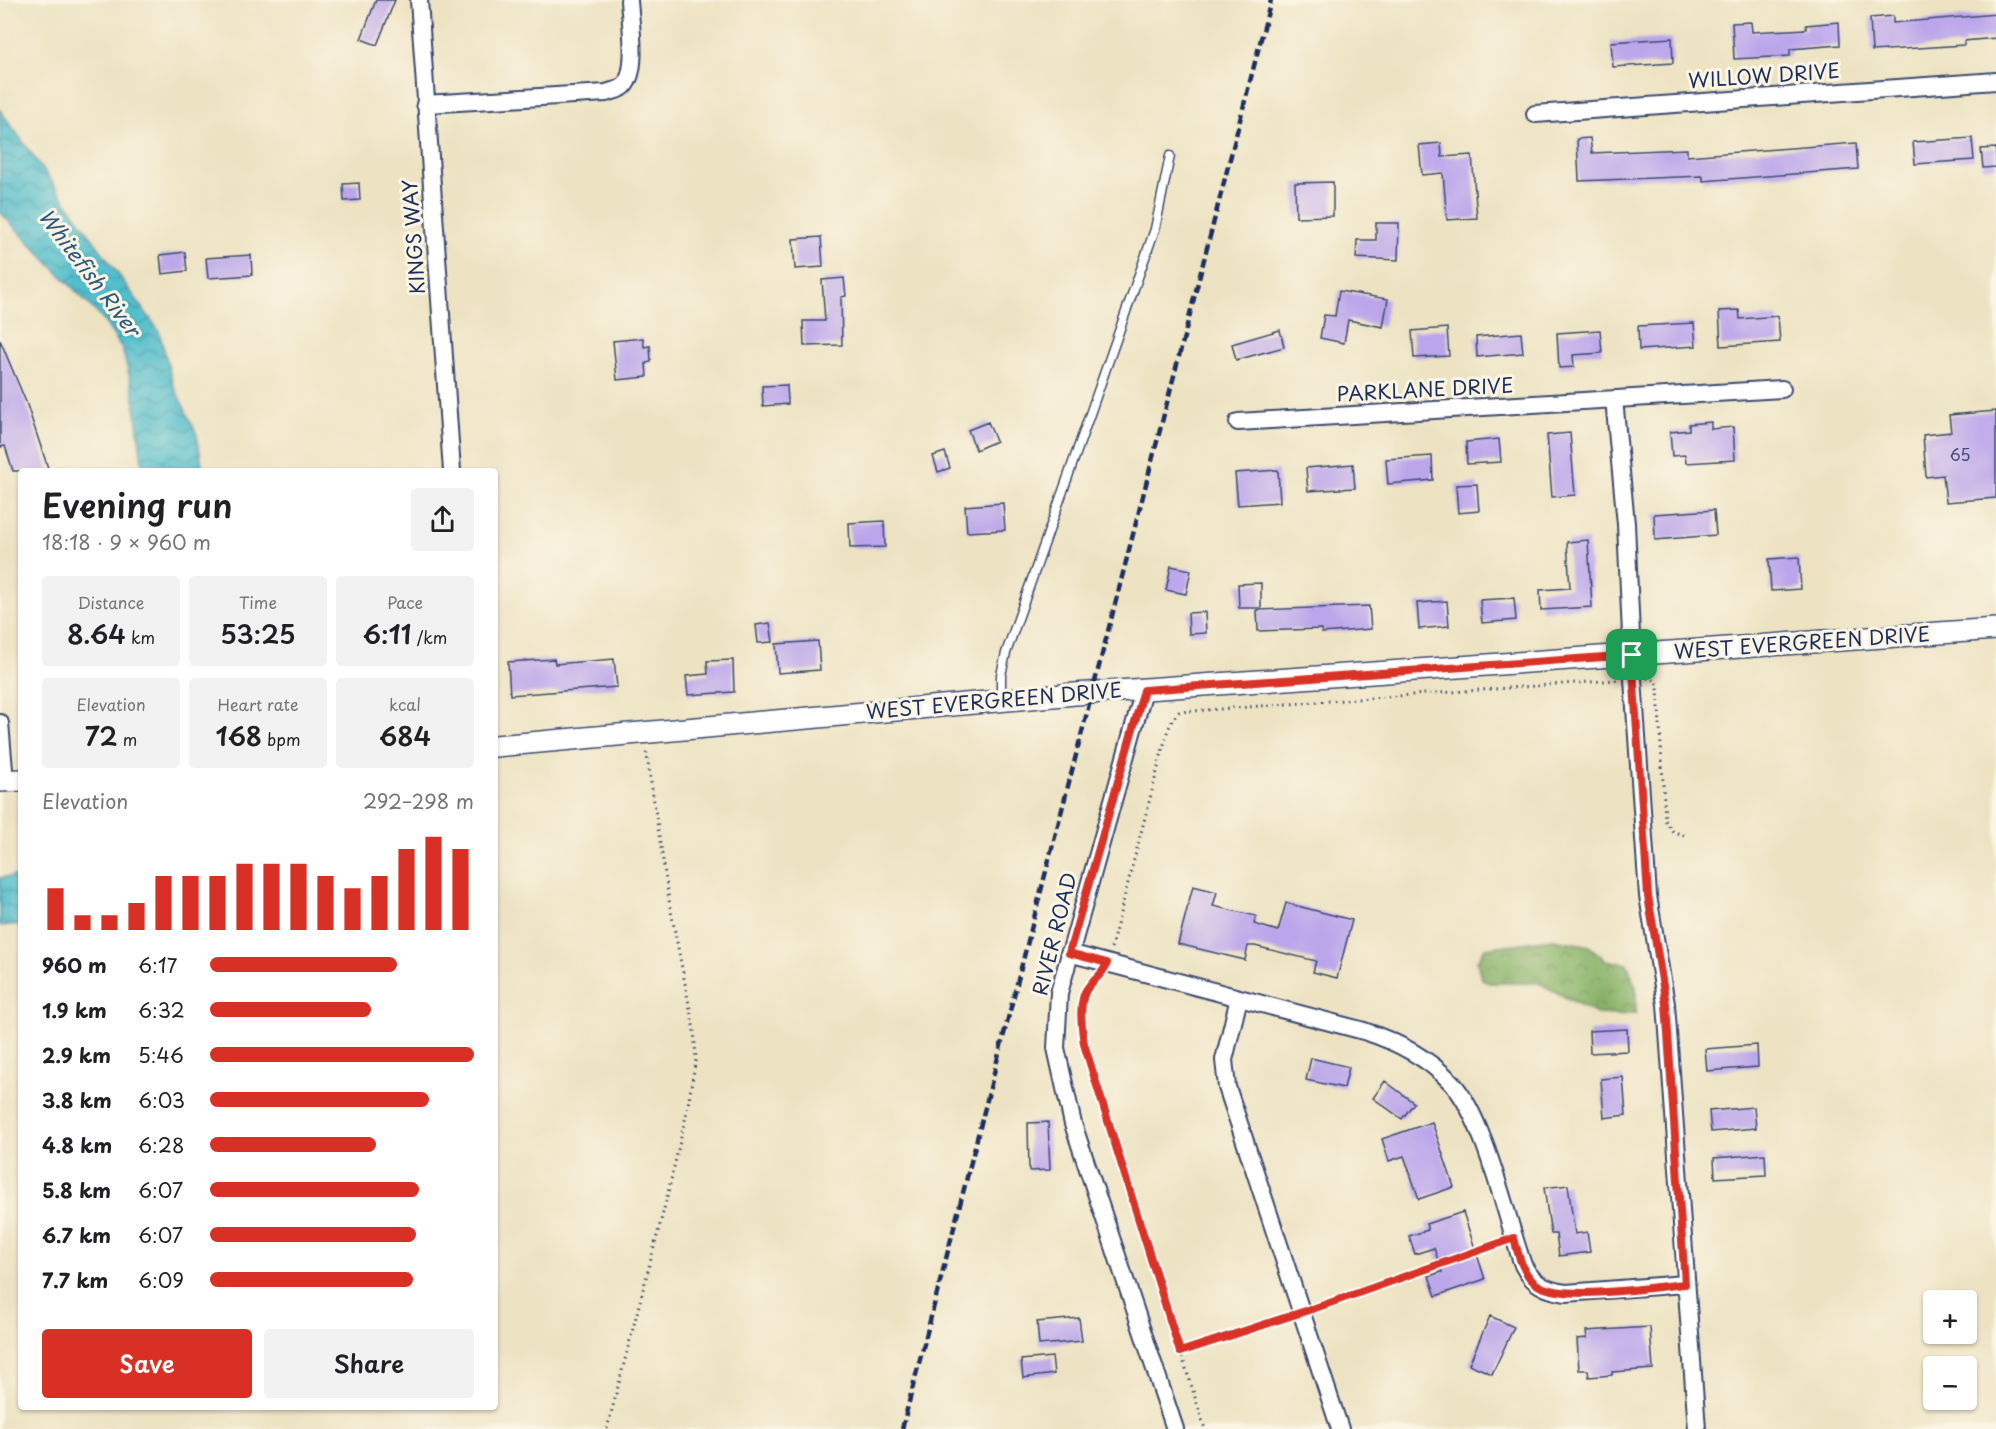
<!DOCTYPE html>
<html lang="en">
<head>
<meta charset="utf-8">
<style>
  body { margin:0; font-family:"Playpen Sans",sans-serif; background:#f2f2f2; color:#202124; height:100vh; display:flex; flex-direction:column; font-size:22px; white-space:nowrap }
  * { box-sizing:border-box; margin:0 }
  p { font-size:20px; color:#757577 }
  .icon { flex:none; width:33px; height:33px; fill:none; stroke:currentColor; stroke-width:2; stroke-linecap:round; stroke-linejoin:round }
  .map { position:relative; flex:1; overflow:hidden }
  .panel { position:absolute; left:18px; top:468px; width:480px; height:942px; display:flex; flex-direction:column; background:#fff; border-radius:6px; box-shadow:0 2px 4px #0004 }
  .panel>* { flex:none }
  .controls { position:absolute; left:1923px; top:1290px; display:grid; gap:12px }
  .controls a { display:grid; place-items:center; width:54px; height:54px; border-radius:6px; background:#fff; box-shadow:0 2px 4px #0004; font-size:30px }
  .pin { position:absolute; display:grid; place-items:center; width:51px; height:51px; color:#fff; margin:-26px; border-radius:12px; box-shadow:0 3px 9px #0006 }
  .round { display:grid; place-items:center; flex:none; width:63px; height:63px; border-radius:6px; background:#f2f2f2 }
  .headline { display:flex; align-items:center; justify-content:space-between; height:102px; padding:0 24px }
  h1 { font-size:33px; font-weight:600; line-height:45px }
  .figures { display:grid; grid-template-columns:repeat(3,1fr); gap:9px; height:102px; padding:6px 24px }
  .figures div { display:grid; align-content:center; border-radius:6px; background:#f2f2f2; text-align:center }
  .figures b { font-size:26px; font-weight:600 }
  .figures small { font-size:16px; font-weight:400 }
  .figures p { font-size:16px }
  .chart { height:168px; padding:12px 24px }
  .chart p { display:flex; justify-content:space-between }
  .chart svg { width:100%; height:108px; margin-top:6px; stroke:#d93025; stroke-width:6 }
  .primary-button { display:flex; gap:12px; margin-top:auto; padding:12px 24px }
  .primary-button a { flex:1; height:69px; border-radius:6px; background:#d93025; color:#fff; font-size:24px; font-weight:600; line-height:69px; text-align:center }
  .primary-button a+a { background:#f2f2f2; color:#202124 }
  ul { padding:0 24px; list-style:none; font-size:20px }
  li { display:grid; grid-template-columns:96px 72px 1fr; align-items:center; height:45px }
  li i { height:15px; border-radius:8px; background:#d93025 }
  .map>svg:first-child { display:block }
  .forest { fill:url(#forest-crowns); stroke:#527063; stroke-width:1.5 }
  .water { fill:url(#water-waves); stroke:#367695; stroke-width:1.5 }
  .building { fill:#bba5eb }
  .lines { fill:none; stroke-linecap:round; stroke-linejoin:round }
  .service-casing { stroke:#3a4a6d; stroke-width:11 }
  .minor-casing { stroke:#3a4a6d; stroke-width:20 }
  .tertiary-casing { stroke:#3a4a6d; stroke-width:24 }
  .path { stroke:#3a4a6d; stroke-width:3; stroke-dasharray:1.5 4.5; stroke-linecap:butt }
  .service { stroke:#fff; stroke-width:8 }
  .minor { stroke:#fff; stroke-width:16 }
  .tertiary { stroke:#fff; stroke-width:21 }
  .rail { stroke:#1b2f5e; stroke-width:4.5; stroke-dasharray:9 4.5; stroke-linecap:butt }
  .route-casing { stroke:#fff; stroke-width:12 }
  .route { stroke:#d93025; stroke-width:8 }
  .labels { text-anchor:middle; stroke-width:6; stroke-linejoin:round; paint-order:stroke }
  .number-label { font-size:16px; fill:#434c81 }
  .street-label { font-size:20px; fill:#1b2f5e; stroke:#fcf5e5 }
  .water-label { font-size:21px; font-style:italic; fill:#2c5a7f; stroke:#fcf5e5 }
</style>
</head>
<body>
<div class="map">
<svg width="1996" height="1429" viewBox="0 0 1996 1429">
  <defs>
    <pattern id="forest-crowns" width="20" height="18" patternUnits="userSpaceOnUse" patternTransform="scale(1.5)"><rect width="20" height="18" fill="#89b268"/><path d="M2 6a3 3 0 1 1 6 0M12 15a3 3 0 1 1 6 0" fill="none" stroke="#6f9159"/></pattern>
    <pattern id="water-waves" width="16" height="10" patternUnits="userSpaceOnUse" patternTransform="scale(1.5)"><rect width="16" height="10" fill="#52becc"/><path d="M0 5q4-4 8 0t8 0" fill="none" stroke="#439ba9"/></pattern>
  </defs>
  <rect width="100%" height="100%" fill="#fcf5e5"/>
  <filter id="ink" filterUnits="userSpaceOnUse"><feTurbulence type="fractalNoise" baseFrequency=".0167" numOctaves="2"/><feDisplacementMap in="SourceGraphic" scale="12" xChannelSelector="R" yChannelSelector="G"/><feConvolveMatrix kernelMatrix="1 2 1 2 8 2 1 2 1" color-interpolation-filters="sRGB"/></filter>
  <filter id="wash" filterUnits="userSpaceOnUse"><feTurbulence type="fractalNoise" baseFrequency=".008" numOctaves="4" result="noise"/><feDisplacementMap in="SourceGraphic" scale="24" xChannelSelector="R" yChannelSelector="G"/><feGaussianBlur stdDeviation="1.35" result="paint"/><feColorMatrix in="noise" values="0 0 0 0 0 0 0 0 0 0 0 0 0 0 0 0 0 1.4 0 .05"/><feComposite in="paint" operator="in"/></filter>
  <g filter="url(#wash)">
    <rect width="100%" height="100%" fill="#ede3c3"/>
    <path class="forest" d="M 1553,939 L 1589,946 L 1606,960 L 1627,964 L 1636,987 L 1636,1013 L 1619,1015 L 1597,1014 L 1539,983 L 1489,983 L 1481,978 L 1477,961 L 1485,948 Z"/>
    <path class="water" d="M 0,110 L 159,331 L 173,384 L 197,435 L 203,471 L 143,471 L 133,390 L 122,348 L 101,317 L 0,212 Z
      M 21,875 L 21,924 L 0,926 L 0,878 Z"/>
    <g id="blocks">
      <path class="building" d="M 376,0 L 395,0 L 377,45 L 361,39 Z
        M 1996,14 L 1996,38 L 1964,41 L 1964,45 L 1872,51 L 1870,18 L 1893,16 L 1893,23 Z
        M 1751,22 L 1752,32 L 1806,29 L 1806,25 L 1839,22 L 1840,45 L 1790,49 L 1790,56 L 1734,59 L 1732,23 Z
        M 1672,38 L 1673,63 L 1613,67 L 1611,42 Z
        M 1590,138 L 1592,153 L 1687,149 L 1687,156 L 1856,143 L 1858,169 L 1703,181 L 1703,176 L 1579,181 L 1577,139 Z
        M 1972,138 L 1974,160 L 1915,164 L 1913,142 Z
        M 1441,143 L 1442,157 L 1472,155 L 1477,218 L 1447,220 L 1443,173 L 1422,175 L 1419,145 Z
        M 1996,148 L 1996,167 L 1983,168 L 1981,149 Z
        M 1333,182 L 1333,216 L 1296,217 L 1295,183 Z
        M 359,183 L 360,200 L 344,201 L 343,184 Z
        M 1376,223 L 1399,223 L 1398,260 L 1356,258 L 1357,240 L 1376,240 Z
        M 821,237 L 823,267 L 795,269 L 793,239 Z
        M 185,252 L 187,271 L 162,274 L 160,255 Z
        M 251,255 L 252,275 L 208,278 L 206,258 Z
        M 844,278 L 846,296 L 841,297 L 842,345 L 804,346 L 803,321 L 825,321 L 822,280 Z
        M 1339,291 L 1388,299 L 1383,327 L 1348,320 L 1344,343 L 1320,338 L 1324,315 L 1335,316 Z
        M 1739,310 L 1740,319 L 1778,316 L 1780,342 L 1721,346 L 1719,311 Z
        M 1694,323 L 1696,346 L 1639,350 L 1638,326 Z
        M 1447,328 L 1449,356 L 1414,358 L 1412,331 Z
        M 1280,330 L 1284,347 L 1236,360 L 1232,344 Z
        M 1600,330 L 1602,353 L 1573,355 L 1574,367 L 1559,368 L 1557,333 Z
        M 1521,333 L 1523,353 L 1477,357 L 1476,337 Z
        M 643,338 L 644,347 L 650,346 L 651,362 L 646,363 L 647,377 L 617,380 L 613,341 Z
        M 0,340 L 26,402 L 49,471 L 13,471 L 5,446 L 0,447 Z
        M 787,385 L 788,404 L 763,406 L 762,386 Z
        M 1996,411 L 1996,498 L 1946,502 L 1943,475 L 1926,477 L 1923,435 L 1951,432 L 1949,415 Z
        M 988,422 L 996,441 L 976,450 L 968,430 Z
        M 1711,422 L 1711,429 L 1733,427 L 1735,460 L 1686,463 L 1685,455 L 1672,456 L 1670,432 L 1689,430 L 1689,424 Z
        M 1570,433 L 1575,495 L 1552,497 L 1547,435 Z
        M 1499,439 L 1501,462 L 1467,464 L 1466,442 Z
        M 945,452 L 950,468 L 938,472 L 933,456 Z
        M 1432,456 L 1433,480 L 1388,484 L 1386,459 Z
        M 1353,464 L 1355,488 L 1308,491 L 1306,468 Z
        M 1278,470 L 1280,502 L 1238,505 L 1235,473 Z
        M 1477,484 L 1479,511 L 1458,513 L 1456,485 Z
        M 1003,503 L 1005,530 L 967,532 L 965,506 Z
        M 1714,510 L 1716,535 L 1655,540 L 1654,514 Z
        M 884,521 L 885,547 L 850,548 L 849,523 Z
        M 1588,540 L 1592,607 L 1541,610 L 1540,590 L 1570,588 L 1567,542 Z
        M 1799,557 L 1801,589 L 1771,591 L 1769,559 Z
        M 1171,566 L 1191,570 L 1186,594 L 1166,590 Z
        M 1261,583 L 1261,608 L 1239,608 L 1238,584 Z
        M 1514,598 L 1516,620 L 1482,623 L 1480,600 Z
        M 1447,601 L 1449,626 L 1419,629 L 1417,603 Z
        M 1369,606 L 1371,629 L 1322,633 L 1321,629 L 1258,631 L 1257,610 Z
        M 1205,612 L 1206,633 L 1189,634 L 1188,613 Z
        M 770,623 L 773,642 L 758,643 L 756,625 Z
        M 818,641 L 820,670 L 778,673 L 776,644 Z
        M 554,659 L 555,664 L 614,659 L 617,687 L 510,695 L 508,662 Z
        M 733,660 L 734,692 L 688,695 L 686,676 L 708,674 L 707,661 Z
        M 1193,886 L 1217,892 L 1213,906 L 1256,916 L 1254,924 L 1278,931 L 1286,903 L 1352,920 L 1337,978 L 1313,972 L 1316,961 L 1255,946 L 1248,946 L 1245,960 L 1178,944 Z
        M 1627,1029 L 1628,1051 L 1590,1053 L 1589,1031 Z
        M 1757,1045 L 1758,1067 L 1707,1071 L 1705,1049 Z
        M 1311,1058 L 1349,1067 L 1344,1088 L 1306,1080 Z
        M 1623,1077 L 1626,1115 L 1604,1118 L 1601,1079 Z
        M 1385,1081 L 1414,1103 L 1402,1119 L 1373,1098 Z
        M 1754,1107 L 1756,1128 L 1711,1132 L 1709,1111 Z
        M 1048,1122 L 1050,1170 L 1029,1171 L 1028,1123 Z
        M 1432,1122 L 1454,1187 L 1419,1199 L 1404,1156 L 1389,1161 L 1382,1139 Z
        M 1765,1154 L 1766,1175 L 1715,1178 L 1714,1158 Z
        M 1568,1185 L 1575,1234 L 1587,1232 L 1590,1252 L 1559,1256 L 1556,1234 L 1551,1234 L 1544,1188 Z
        M 1463,1212 L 1485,1279 L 1436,1296 L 1429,1276 L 1442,1272 L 1434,1248 L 1415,1254 L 1409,1236 L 1428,1230 L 1426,1224 Z
        M 1490,1316 L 1514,1327 L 1492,1374 L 1469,1364 Z
        M 1079,1318 L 1082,1341 L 1039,1345 L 1037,1322 Z
        M 1650,1327 L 1653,1369 L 1612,1372 L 1612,1375 L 1589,1377 L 1588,1370 L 1579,1370 L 1577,1339 L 1587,1338 L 1586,1331 Z
        M 1052,1357 L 1054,1374 L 1023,1378 L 1021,1360 Z"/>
    </g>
  </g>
  <g filter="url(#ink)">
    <use href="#blocks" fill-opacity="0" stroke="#3a4a6d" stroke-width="1.5"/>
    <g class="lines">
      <g class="service-casing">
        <path id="service" d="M 1001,700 L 1001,675 L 1006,653 L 1155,229 L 1170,156"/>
      </g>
      <g class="minor-casing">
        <path id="minor" d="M 419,0 L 452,471
          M 425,104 L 606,93 C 611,91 620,90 624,86 C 639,70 630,21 629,0
          M 1535,114 L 1996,81
          M 1614,399 L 1626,524 L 1633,679 L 1648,896 L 1666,1004 L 1697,1429
          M 1238,422 L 1782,389
          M 1144,690 L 1059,993 L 1056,1048 L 1073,1124 L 1175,1429
          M 0,723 L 5,781
          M 1069,953 L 1364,1031 C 1395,1041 1428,1058 1451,1082 C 1484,1116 1506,1217 1523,1265 C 1533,1284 1545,1290 1566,1293 L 1685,1284
          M 1239,998 L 1224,1060 L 1227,1087 L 1340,1429"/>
      </g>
      <g class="tertiary-casing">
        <path id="tertiary" d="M 495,746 L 1075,694 L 1996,629
          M 0,781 L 21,780"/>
      </g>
      <path class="path" d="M 1647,678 L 1656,680 L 1658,689 L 1665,820 L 1673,832 L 1685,835
        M 1111,948 L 1167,733 L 1172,720 L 1179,712 L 1617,680
        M 1100,976 L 1084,993 L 1084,1044 L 1205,1429
        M 1316,1308 L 1499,1243
        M 1180,1352 L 1287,1317
        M 607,1429 L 666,1201 L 686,1116 L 696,1059 L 694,1030 L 670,906 L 646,750"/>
      <use href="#service" class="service"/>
      <use href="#minor" class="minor"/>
      <use href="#tertiary" class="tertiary"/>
      <path class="rail" d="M 902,1429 L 1271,0"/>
    </g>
  </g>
  <g class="lines" filter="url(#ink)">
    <g class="route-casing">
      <path id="route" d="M 1632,655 L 1648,896 L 1666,1004 L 1685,1284 C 1653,1287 1559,1303 1535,1283 C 1522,1273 1518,1253 1514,1238 L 1324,1305 L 1180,1352 L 1084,1044 C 1082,1029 1077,999 1089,986 C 1096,977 1103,975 1107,963 L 1069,953 L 1144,690 Z"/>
    </g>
    <use href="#route" class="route"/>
  </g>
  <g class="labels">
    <g class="number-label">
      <text x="1960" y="461">65</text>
    </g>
    <g class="street-label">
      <text transform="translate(1764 76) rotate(-4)" y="7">WILLOW DRIVE</text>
      <text transform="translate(414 237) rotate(-94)" y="7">KINGS WAY</text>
      <text transform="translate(1425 390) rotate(-3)" y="7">PARKLANE DRIVE</text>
      <text transform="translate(1802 643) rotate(-4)" y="7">WEST EVERGREEN DRIVE</text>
      <text transform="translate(994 701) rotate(-5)" y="7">WEST EVERGREEN DRIVE</text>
      <text transform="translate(1055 934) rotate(-76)" y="7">RIVER ROAD</text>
    </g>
    <g class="water-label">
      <text transform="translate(89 273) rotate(53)" y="7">Whitefish River</text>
    </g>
  </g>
</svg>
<div class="controls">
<a>+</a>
<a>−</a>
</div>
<div class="pin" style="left:1632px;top:655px;background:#1e9e55"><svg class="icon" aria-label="arrive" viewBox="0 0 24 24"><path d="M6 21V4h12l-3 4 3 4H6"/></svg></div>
<section class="panel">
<div class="headline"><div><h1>Evening run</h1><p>18:18 · 9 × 960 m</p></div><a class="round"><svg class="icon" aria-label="share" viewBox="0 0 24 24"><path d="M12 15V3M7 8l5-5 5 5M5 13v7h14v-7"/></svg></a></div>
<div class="figures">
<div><p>Distance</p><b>8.64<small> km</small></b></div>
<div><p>Time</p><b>53:25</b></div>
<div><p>Pace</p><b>6:11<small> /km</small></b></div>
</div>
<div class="figures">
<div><p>Elevation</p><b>72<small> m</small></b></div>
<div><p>Heart rate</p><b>168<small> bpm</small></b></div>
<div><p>kcal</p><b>684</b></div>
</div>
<div class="chart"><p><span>Elevation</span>292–298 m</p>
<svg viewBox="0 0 160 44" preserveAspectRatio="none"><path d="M5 44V27M15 44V38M25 44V38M35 44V33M45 44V22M55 44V22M65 44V22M75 44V17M85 44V17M95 44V17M105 44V22M115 44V27M125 44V22M135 44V11M145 44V6M155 44V11"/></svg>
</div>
<ul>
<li><b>960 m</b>6:17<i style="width:71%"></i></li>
<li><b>1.9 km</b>6:32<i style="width:61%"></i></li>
<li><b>2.9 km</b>5:46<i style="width:100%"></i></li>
<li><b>3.8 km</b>6:03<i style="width:83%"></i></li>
<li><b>4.8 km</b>6:28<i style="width:63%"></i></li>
<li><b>5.8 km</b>6:07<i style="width:79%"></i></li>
<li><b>6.7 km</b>6:07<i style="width:78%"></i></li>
<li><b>7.7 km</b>6:09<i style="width:77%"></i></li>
</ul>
<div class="primary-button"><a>Save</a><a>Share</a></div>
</section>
</div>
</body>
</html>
